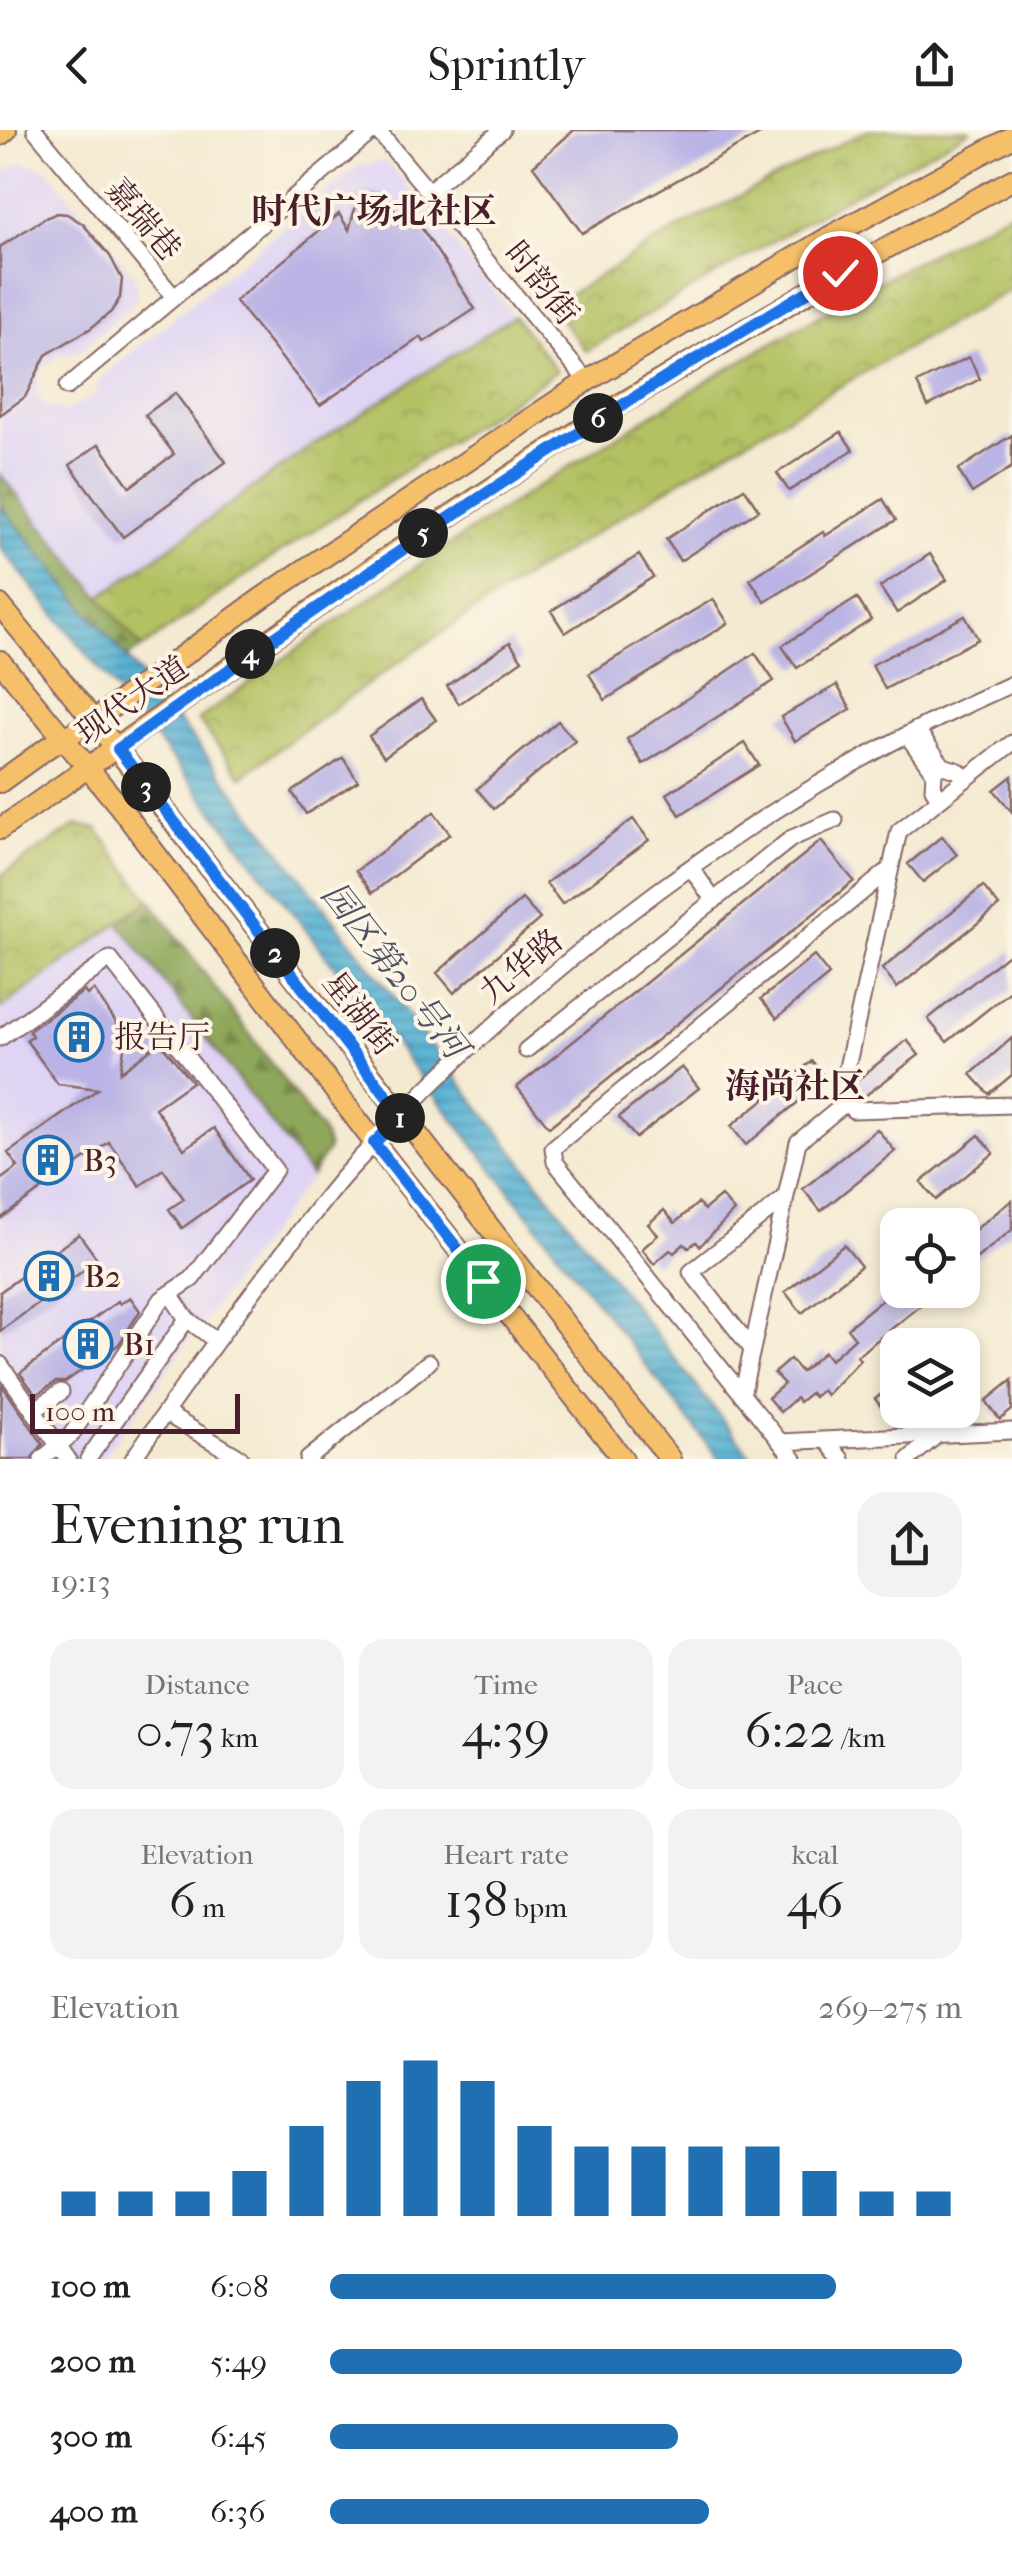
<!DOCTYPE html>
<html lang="en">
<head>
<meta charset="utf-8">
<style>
  body { margin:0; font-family:"IM FELL French Canon","Noto Serif SC",serif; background:#f2f2f2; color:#202124; height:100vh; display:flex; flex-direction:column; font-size:38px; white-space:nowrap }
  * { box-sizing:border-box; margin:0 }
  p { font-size:32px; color:#757577 }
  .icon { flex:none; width:55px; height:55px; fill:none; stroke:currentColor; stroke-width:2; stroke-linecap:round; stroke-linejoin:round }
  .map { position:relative; height:1329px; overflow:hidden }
  .details { display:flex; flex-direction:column; background:#fff; flex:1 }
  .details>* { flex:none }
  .fabs { position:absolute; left:880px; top:1078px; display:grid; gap:20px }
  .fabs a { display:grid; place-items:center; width:100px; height:100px; border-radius:20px; background:#fff; box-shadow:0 5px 15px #0003; font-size:50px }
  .scale { position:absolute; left:30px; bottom:25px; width:210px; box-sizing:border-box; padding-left:10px; border:5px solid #4a1f2b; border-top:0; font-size:28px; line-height:35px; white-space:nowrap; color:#4a1f2b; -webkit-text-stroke:8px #fcf5e5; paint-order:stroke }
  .pin { position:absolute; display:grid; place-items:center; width:85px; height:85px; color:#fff; margin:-42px; border:5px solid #fff; border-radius:50%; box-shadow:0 2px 10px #0007 }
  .km { position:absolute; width:50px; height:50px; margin:-25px; border-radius:50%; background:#222; color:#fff; font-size:28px; line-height:50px; text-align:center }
  .round { display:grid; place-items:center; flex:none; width:105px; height:105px; border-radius:30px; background:#f2f2f2 }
  .head { display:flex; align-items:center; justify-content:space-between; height:170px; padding:0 50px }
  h1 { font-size:55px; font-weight:600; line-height:75px }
  .figures { display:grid; grid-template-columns:repeat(3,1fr); gap:15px; height:170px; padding:10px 50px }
  .figures div { display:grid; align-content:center; border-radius:25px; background:#f2f2f2; text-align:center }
  .figures b { font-size:50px; font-weight:600 }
  .figures small { font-size:28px; font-weight:400 }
  .figures p { font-size:28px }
  .chart { height:280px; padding:20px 50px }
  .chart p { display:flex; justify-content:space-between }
  .chart svg { width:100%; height:180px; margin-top:10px; stroke:#1f6fb2; stroke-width:6 }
  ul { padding:0 50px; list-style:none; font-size:32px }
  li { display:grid; grid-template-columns:160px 120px 1fr; align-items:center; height:75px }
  li i { height:25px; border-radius:12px; background:#1f6fb2 }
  header { display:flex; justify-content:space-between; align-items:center; height:130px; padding:0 50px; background:#fff; font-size:45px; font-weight:600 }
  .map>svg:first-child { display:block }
  .built { fill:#dfd4f4 }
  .forest { fill:url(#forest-firs); stroke:#6c6342; stroke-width:2.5 }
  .park { fill:url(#park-crowns); stroke:#7e7048; stroke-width:2.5 }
  .water { fill:url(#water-rules); stroke:#506880; stroke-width:2.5 }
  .building { fill:#bab3e5 }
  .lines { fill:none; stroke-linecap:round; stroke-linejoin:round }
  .minor-casing { stroke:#866665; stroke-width:19 }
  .major-casing { stroke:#866665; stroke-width:24 }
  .minor { stroke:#fff; stroke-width:15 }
  .major { stroke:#f6c06b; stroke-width:20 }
  .route-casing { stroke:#fff; stroke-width:20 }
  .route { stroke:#1a73e8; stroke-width:12 }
  .labels { text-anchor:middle; stroke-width:8; stroke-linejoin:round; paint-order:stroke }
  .street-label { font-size:32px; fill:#4a1f2b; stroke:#fcf5e5 }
  .poi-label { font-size:32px; fill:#4a1f2b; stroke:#fcf5e5; text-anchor:start }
  .neighbourhood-label { font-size:35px; font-weight:bold; fill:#4a1f2b; stroke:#fcf5e5 }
  .water-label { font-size:35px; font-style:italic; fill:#4e5266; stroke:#fcf5e5 }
</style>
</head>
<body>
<header><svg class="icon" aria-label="back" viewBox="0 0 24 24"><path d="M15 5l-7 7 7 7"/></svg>Sprintly<svg class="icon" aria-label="share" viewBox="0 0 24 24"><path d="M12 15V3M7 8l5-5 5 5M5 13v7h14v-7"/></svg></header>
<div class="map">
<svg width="1012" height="1329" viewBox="0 0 1012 1329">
  <defs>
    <pattern id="forest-firs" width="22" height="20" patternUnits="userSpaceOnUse" patternTransform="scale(2.5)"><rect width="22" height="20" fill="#8ea75a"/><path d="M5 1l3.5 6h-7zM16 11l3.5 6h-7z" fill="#76874b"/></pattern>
    <pattern id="park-crowns" width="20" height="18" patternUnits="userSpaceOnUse" patternTransform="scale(2.5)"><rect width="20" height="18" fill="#b3c164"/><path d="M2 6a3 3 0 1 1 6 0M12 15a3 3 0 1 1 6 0" fill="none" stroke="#9ba557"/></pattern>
    <pattern id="water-rules" width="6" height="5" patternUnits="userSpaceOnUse" patternTransform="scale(2.5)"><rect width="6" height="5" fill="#56b2d4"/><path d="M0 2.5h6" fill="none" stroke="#4990ac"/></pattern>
  </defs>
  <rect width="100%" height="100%" fill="#fcf5e5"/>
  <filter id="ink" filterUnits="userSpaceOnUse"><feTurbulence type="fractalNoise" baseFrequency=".01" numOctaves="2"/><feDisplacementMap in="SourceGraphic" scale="20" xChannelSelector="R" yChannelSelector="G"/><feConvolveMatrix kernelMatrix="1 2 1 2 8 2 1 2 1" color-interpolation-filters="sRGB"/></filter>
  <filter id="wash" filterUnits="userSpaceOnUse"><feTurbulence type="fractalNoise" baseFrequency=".0048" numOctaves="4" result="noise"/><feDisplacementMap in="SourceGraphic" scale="40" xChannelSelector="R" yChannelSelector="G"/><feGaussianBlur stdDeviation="2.25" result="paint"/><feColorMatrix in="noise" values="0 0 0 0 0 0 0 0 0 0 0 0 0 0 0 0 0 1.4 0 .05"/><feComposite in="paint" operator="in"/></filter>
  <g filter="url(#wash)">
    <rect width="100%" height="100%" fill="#f4ead1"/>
    <path class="built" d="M 383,31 L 394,39 L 514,186 L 311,316 L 100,467 L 0,344 L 0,44 L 21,32 L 47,39 L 135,146 L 137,166 L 131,176 L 80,220 L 56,226 L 38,244 L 37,267 L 47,277 L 64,282 L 90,268 L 98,259 L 100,249 L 357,36 Z
      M 119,793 L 311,1046 L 101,1329 L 0,1329 L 0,879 Z"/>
    <path class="forest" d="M 0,344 L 142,518 L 126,528 L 0,375 Z
      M 150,770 L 323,1003 L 328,1019 L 311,1046 L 119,793 Z"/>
    <path class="park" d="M 867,0 L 971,0 L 846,68 L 586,221 L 550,176 L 678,98 Z
      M 1012,80 L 1012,159 C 746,307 483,461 242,647 L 198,590 C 457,401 727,229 1012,80 Z
      M 514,186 L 557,241 L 258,437 L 142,518 L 100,467 L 311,316 Z
      M 77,695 L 97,699 L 150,770 L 0,879 L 0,746 Z"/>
    <path class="water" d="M 0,375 L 198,615 L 753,1329 L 719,1329 L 182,641 L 0,417 Z"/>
    <g id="blocks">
      <path class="building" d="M 574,0 L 767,0 L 582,103 L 533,36 Z
        M 371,63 L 382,64 L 391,70 L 399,94 L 413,85 L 475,179 L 424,212 L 421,207 L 320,275 L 235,171 L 339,84 L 349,100 L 357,71 Z
        M 57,83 L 67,84 L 83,94 L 110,126 L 122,149 L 120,168 L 111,182 L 91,198 L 46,225 L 25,267 L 0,285 L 0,117 L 43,89 Z
        M 969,227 L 980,249 L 928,276 L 917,253 Z
        M 175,263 L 226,332 L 123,407 L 70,335 L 99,314 L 130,357 L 174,324 L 145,285 Z
        M 841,302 L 853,320 L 789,361 L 777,343 Z
        M 1012,305 L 1012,337 L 972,363 L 958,340 Z
        M 744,358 L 759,380 L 680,431 L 666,409 Z
        M 883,369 L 896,390 L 765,472 L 750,449 L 823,402 L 825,406 Z
        M 930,424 L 947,450 L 897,483 L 880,457 Z
        M 639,425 L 653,447 L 565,503 L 551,481 Z
        M 857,468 L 871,490 L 797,538 L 782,516 Z
        M 713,469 L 728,493 L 605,570 L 589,544 Z
        M 965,486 L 978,509 L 885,559 L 872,535 Z
        M 510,512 L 522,530 L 459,574 L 447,556 Z
        M 755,523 L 774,551 L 643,634 L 627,609 Z
        M 837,555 L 851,579 L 795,611 L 781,587 Z
        M 421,569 L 436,590 L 384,627 L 369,606 Z
        M 558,591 L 575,611 L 494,679 L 477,659 Z
        M 745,613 L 759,635 L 680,685 L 667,664 Z
        M 343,628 L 358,651 L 306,684 L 292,662 Z
        M 1012,646 L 1012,682 L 994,660 Z
        M 434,682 L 450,704 L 372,763 L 356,741 Z
        M 633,689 L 649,710 L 562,774 L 546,753 Z
        M 942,706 L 957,725 L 923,752 L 908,734 Z
        M 821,711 L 854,751 L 549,997 L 517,957 Z
        M 983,756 L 999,776 L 897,858 L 882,839 Z
        M 522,769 L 540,789 L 454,863 L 437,843 Z
        M 1012,821 L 1012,860 L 947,912 L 928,889 Z
        M 814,826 L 829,845 L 777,888 L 761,869 Z
        M 94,860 L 126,907 L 120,942 L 160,912 L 192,952 L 155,978 L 184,1019 L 214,998 L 250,1050 L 182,1098 L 169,1079 L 184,1069 L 163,1039 L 140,1056 L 109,1012 L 0,1089 L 0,1050 L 18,1037 L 8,1023 L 98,959 L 58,954 L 26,910 L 32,906 L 29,901 L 84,861 L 87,865 Z
        M 1012,908 L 1012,945 L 989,964 L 971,944 Z
        M 907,910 L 919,925 L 862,968 L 854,958 L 856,951 Z
        M 812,931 L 826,949 L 746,1015 L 731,996 Z
        M 682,937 L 699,958 L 636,1008 L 619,987 Z
        M 877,999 L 895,1021 L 821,1081 L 803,1059 Z
        M 979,1005 L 994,1023 L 936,1070 L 921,1052 Z
        M 721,1066 L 734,1081 L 700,1116 L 696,1112 L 688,1118 L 684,1114 L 674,1123 L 670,1120 L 654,1134 L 642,1119 L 658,1105 L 648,1094 L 664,1080 L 675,1093 L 698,1073 L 704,1080 Z
        M 1012,1070 L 1012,1100 L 962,1140 L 962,1110 Z
        M 79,1104 L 98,1130 L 0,1201 L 0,1162 Z
        M 844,1115 L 861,1136 L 802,1183 L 785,1162 Z
        M 894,1160 L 922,1160 L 929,1169 L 857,1226 L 860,1230 L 826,1265 L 822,1260 L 814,1267 L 810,1263 L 799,1272 L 796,1268 L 780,1282 L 768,1268 L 784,1254 L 774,1243 L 790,1229 L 801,1242 L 824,1222 L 830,1230 L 855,1208 L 847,1198 Z
        M 130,1167 L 140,1181 L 119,1214 L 65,1252 L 56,1252 L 36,1265 L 20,1243 L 118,1171 L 120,1174 Z
        M 1012,1250 L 1012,1280 L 1000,1290 L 986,1271 Z
        M 898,1251 L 898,1295 L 896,1295 L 875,1269 Z
        M 2,1255 L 43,1314 L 31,1329 L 0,1329 Z"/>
    </g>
  </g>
  <g filter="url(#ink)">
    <use href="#blocks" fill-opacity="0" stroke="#866665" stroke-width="2.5"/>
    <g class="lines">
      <g class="minor-casing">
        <path id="minor" d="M 35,0 L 174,167
          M 377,0 L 587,251
          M 430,60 L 502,0
          M 67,257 L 374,0
          M 917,600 L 943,636 L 959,641 L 964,649
          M 907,605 L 934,643 L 933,659 L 940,668
          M 1012,613 L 899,701 L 841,965 L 853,980 L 1012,975
          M 692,739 L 714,771
          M 0,908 L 110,829 L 275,1040 L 192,1149 L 162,1169 L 71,1305 L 42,1329
          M 526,920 L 792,708 L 835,690
          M 170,1164 L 187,1189 L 216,1211
          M 752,1219 L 691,1142 L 785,1068
          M 0,1234 L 68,1329
          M 742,1265 L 798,1012 L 847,972
          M 33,1281 L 61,1262
          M 165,1283 L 242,1329
          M 826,1310 L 841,1329
          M 780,1312 L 1012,1301
          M 88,1329 L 187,1189
          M 133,1329 C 183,1256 235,1184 289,1115 C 310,1089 329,1062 351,1038 C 533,838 764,663 1012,554
          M 308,1329 L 429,1232
          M 794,1329 L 555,1032 L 553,1018 L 890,739
          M 909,1329 L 937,1305"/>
      </g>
      <g class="major-casing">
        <path id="major" d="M 0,5 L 6,0
          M 0,475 L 117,619 L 670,1329
          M 0,531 L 120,677 L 383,1024 L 623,1329
          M 0,652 L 47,618 L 94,590 L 262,468 L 587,251 L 831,106 L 1012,7
          M 0,699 L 391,425 L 604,284 L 840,143 L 1012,50"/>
      </g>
      <use href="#minor" class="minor"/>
      <use href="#major" class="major"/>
    </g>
  </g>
  <g class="lines" filter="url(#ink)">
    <g class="route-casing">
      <path id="route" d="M 483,1151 L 374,1013 L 402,986 L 118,619 C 353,450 590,288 840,143"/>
    </g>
    <use href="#route" class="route"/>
  </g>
  <defs>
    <g id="building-ring" transform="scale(2.5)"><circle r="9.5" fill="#fcf5e5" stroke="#1f6fb2" stroke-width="1.5"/><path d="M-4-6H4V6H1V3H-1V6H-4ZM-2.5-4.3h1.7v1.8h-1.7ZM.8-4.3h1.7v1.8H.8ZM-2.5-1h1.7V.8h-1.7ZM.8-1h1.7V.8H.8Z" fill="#1f6fb2"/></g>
  </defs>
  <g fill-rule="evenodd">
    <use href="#building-ring" x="79" y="907"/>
    <use href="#building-ring" x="48" y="1030"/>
    <use href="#building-ring" x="49" y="1146"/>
    <use href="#building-ring" x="88" y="1214"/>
  </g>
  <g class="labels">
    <g class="street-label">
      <text transform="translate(144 89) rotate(50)" y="11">嘉瑞巷</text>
      <text transform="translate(542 153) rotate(51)" y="11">时韵街</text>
      <text transform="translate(132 570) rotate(-35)" y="11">现代大道</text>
      <text transform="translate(521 836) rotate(-40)" y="11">九华路</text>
      <text transform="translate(360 883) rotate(52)" y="11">星湖街</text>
    </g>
    <g class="poi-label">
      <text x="114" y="918">报告厅</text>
      <text x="83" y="1041">B3</text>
      <text x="84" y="1157">B2</text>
      <text x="123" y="1225">B1</text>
    </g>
    <g class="neighbourhood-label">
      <text x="374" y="93">时代广场北社区</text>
      <text x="795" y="968">海尚社区</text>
    </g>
    <g class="water-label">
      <text transform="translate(395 840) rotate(52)" y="12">园区第20号河</text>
    </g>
  </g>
</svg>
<div class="fabs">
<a><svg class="icon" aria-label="locate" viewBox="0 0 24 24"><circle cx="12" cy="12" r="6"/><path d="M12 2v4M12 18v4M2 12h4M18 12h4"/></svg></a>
<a><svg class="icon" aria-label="layers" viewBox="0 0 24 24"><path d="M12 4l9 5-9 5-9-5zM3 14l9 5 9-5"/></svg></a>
</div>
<div class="scale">100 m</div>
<div class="pin" style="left:483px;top:1151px;background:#1e9e55"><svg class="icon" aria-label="arrive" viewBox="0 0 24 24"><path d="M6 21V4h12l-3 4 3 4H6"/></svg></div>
<div class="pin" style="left:840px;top:143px;background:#d93025"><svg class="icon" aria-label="check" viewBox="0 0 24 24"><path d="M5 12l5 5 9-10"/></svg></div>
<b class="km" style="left:400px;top:988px">1</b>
<b class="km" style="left:275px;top:823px">2</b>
<b class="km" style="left:146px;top:657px">3</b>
<b class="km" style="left:250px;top:524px">4</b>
<b class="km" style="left:423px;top:403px">5</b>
<b class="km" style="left:598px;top:288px">6</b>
</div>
<section class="details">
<div class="head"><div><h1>Evening run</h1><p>19:13</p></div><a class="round"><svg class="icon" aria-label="share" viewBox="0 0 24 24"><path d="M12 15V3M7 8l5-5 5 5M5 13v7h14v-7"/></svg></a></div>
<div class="figures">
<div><p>Distance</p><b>0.73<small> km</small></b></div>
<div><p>Time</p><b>4:39</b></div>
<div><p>Pace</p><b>6:22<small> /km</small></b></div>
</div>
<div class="figures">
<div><p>Elevation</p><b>6<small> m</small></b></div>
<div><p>Heart rate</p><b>138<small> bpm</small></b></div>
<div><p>kcal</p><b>46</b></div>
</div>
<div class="chart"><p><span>Elevation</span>269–275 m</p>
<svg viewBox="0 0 160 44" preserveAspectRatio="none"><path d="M5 44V38M15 44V38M25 44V38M35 44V33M45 44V22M55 44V11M65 44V6M75 44V11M85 44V22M95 44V27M105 44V27M115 44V27M125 44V27M135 44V33M145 44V38M155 44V38"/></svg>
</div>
<ul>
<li><b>100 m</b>6:08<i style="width:80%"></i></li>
<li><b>200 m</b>5:49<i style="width:100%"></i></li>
<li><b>300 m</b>6:45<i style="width:55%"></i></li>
<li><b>400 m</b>6:36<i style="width:60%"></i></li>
</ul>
</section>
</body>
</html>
